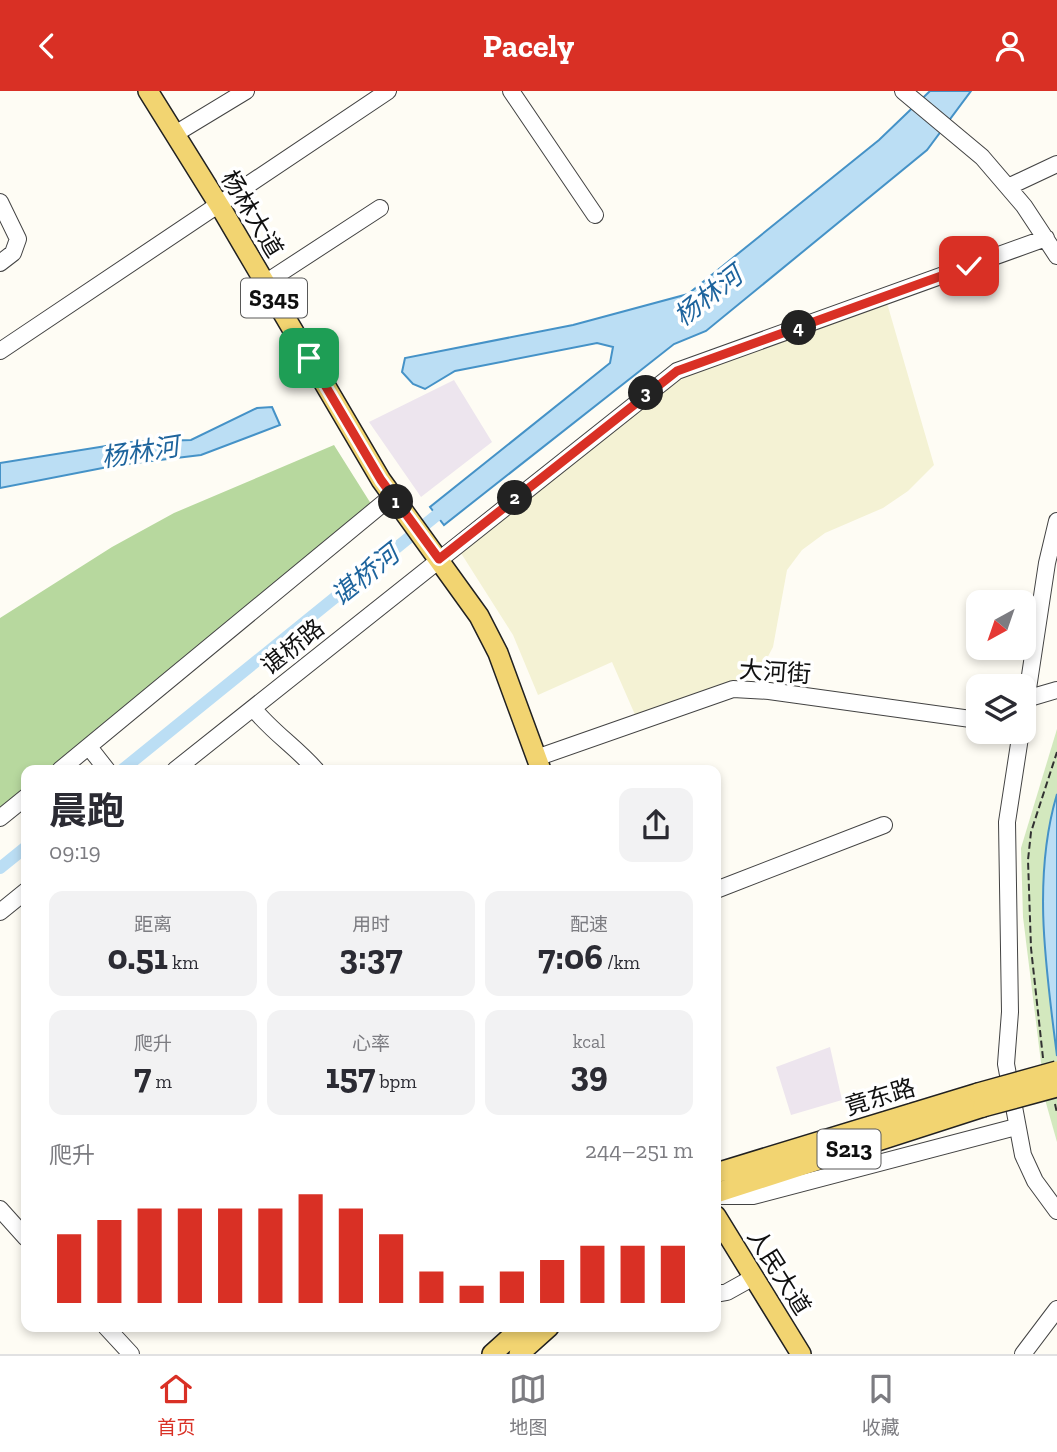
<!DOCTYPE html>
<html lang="zh">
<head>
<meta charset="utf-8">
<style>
  body { margin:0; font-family:"Zilla Slab","Noto Sans SC",serif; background:#f2f2f3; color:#2b2b33; height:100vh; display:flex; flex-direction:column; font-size:26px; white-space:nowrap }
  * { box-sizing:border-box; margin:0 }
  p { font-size:23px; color:#7c7c81 }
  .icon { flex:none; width:38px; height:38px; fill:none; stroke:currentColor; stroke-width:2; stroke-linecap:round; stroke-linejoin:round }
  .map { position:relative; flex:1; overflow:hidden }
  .side { position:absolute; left:21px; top:674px; width:700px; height:567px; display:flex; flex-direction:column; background:#fff; border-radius:14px; box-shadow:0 4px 10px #0003 }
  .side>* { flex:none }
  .needle { width:46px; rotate:220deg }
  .fabs { position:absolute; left:966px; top:499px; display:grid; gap:14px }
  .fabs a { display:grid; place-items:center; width:70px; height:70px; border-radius:14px; background:#fff; box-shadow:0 4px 10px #0003; font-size:35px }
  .pin { position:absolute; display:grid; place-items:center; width:60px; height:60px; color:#fff; margin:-30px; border-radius:14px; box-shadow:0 4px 10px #0006 }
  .km { position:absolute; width:35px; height:35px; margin:-18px; border-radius:50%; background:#222; color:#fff; font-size:19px; line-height:35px; text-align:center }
  .round { display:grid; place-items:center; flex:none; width:74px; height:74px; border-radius:14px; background:#f2f2f3 }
  .overview { display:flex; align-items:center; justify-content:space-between; height:119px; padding:0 28px }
  h1 { font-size:38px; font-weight:700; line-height:52px }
  .metrics { display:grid; grid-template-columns:repeat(3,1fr); gap:10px; height:119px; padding:7px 28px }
  .metrics div { display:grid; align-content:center; border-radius:14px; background:#f2f2f3; text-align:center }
  .metrics b { font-size:35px; font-weight:700 }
  .metrics small { font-size:19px; font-weight:400 }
  .metrics p { font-size:19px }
  .chart { height:196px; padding:14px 28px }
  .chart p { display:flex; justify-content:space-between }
  .chart svg { width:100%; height:126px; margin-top:7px; stroke:#d93025; stroke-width:6 }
  header { display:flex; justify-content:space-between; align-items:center; height:91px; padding:0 28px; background:#d93025; color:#fff; font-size:32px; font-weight:700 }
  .menu { display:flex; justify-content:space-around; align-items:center; height:98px; border-top:2px solid #e1e1e2; background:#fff; font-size:19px; color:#7c7c81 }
  .menu a { display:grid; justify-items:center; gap:4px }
  .menu .on { color:#d93025 }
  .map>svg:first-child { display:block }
  .industrial { fill:#ede5ee }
  .farmland { fill:#f4f2d4 }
  .green { fill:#d3e8be }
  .forest { fill:#b7d89e }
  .water { fill:#bbdef4; stroke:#4592c7; stroke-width:2 }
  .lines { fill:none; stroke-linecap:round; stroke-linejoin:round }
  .canal { stroke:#bbdef4; stroke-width:12 }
  .minor-casing { stroke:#434343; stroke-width:18 }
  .major-casing { stroke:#212121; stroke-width:22 }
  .path { stroke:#323232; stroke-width:2; stroke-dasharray:7 3.5; stroke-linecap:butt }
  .minor { stroke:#fff; stroke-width:16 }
  .major { stroke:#f2d471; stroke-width:19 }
  .major-bridge-casing { stroke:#212121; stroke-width:22; stroke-linecap:butt }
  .major-bridge { stroke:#f2d471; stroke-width:19 }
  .route-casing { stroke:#fff; stroke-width:14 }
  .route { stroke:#d93025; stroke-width:9 }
  .labels { text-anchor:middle; stroke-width:7; stroke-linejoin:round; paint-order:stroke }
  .shield { fill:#fff; stroke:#585858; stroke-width:2 }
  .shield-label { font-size:23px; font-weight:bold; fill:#101010 }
  .street-label { font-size:24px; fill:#101010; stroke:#fff }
  .water-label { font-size:26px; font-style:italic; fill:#1e649d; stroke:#fff }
</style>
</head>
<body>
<header><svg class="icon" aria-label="back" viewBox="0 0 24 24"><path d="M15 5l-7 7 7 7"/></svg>Pacely<svg class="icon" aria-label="person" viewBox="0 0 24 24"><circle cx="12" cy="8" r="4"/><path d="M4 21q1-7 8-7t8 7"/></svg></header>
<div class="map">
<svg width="1057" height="1263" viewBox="0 0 1057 1263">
  <rect width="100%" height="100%" fill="#fefcf4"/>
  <path class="industrial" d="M 454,289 L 492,351 L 421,406 L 369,331 Z
    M 830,956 L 842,1009 L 791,1024 L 776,976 Z"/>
  <path class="farmland" d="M 887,212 L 934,374 L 908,400 L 883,417 L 825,442 L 802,459 L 787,479 L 773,556 L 764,573 L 740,588 L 636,626 L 612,571 L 538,604 L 513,544 L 459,459 L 668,293 L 688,282 Z"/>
  <path class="green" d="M 1057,638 L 1057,1051 L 1046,1012 L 1023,826 L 1021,757 Z"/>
  <path class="forest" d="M 334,354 L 373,416 L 51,679 L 26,679 L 26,699 L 0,720 L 0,527 L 112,456 L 174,422 Z"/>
  <path class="water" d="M 930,0 L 971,0 L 927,59 L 706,240 L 674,253 L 444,434 L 430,416 L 610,272 L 613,256 L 597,252 L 455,280 L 425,298 L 413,293 L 402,281 L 405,267 L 573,234 L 688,203 L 879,49 Z
    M 272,316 L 280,334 L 201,364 L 118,374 L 0,397 L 0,372 L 131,351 L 191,349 L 257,317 Z
    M 1057,703 L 1057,965 C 1046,878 1032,787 1057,703 Z"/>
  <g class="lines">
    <path class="canal" d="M 122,679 L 448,415
      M 0,777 L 26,756"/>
    <g class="minor-casing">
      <path id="minor" d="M 511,0 L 595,124
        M 903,0 L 982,66 L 1024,115 L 1057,165
        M 175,43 L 246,0
        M 1008,96 L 1057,73
        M 0,111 L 18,148 L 13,162 L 0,172
        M 265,192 L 380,117
        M 0,260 L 388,0
        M 1026,608 L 1057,599
        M 253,617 C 272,641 296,656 316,679
        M 1024,624 L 1047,472 L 1057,430
        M 1021,640 L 1007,731 L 1010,921 L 1006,973 L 1023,1064 L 1035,1090 L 1057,1120
        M 89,656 L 107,679
        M 536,667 L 733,598 L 769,600 L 978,629
        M 60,679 L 392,405
        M 175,679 L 677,280 L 1046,147
        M 0,727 L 26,706
        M 716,799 L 884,734
        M 0,821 L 26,800
        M 716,1105 L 753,1105 L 1016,1036
        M 0,1118 L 26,1147
        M 716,1203 L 727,1201 L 745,1191
        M 106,1236 L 131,1263
        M 1023,1263 L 1057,1218"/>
    </g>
    <g class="major-casing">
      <path id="major" d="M 148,0 L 224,122 L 381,389 L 479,525 L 498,562 L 541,679
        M 716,1082 L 978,1002
        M 716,1102 L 983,1016
        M 716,1125 L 801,1263
        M 492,1263 L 522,1236
        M 519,1263 L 549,1236"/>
    </g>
    <path class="path" d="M 1043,967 L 1031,857 L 1028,769 L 1031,741 L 1057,661
      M 1055,1013 L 1057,1022"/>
    <use href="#minor" class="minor"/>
    <use href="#major" class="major"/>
    <g class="major-bridge-casing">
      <path id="major-bridge" d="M 978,1002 L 1057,980
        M 983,1016 L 1057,996"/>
    </g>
    <use href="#major-bridge" class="major-bridge"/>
  </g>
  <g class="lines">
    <g class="route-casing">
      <path id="route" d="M 309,267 L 381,389 L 439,468 L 677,280 L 969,175"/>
    </g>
    <use href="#route" class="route"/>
  </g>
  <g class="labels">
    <g class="shield">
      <rect x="241" y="187.5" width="66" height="39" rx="5"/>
      <rect x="817.5" y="1038.5" width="63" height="39" rx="5"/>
    </g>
    <g class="shield-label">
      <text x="274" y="215">S345</text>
      <text x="849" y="1066">S213</text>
    </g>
    <g class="street-label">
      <text transform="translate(252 123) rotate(59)" y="8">杨林大道</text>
      <text transform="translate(293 556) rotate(-39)" y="8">谌桥路</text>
      <text transform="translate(775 581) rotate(4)" y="8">大河街</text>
      <text transform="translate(880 1006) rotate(-17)" y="8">竟东路</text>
      <text transform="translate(779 1181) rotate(58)" y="8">人民大道</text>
    </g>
    <g class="water-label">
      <text transform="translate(708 205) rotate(-38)" y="9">杨林河</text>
      <text transform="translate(140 361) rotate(-9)" y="9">杨林河</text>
      <text transform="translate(365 484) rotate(-39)" y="9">谌桥河</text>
    </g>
  </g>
</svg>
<div class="fabs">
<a><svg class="needle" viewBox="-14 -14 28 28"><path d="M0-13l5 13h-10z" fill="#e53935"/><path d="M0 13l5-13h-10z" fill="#7c7c81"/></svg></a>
<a><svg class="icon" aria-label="layers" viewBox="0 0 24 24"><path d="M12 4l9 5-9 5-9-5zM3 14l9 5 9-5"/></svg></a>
</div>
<div class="pin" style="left:309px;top:267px;background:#1e9e55"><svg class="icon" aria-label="arrive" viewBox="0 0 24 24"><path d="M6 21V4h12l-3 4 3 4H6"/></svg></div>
<div class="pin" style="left:969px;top:175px;background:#d93025"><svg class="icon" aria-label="check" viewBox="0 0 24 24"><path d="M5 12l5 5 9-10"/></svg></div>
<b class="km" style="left:396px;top:411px">1</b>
<b class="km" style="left:515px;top:407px">2</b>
<b class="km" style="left:646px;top:302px">3</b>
<b class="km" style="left:799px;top:237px">4</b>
<section class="side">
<div class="overview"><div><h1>晨跑</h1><p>09:19</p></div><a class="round"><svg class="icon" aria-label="share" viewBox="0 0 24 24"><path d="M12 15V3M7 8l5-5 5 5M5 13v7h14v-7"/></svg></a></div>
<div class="metrics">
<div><p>距离</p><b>0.51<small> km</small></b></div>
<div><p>用时</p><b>3:37</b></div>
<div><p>配速</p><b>7:06<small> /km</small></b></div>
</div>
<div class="metrics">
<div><p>爬升</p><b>7<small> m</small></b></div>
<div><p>心率</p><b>157<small> bpm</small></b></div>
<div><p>kcal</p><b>39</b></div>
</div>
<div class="chart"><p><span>爬升</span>244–251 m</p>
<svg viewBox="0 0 160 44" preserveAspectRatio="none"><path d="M5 44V20M15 44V15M25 44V11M35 44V11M45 44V11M55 44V11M65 44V6M75 44V11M85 44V20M95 44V33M105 44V38M115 44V33M125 44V29M135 44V24M145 44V24M155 44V24"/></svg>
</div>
</section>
</div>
<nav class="menu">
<a class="on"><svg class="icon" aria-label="home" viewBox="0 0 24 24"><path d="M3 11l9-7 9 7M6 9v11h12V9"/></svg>首页</a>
<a><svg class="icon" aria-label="map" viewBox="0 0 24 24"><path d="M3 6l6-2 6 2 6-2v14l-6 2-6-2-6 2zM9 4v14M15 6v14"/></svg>地图</a>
<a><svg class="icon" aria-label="saved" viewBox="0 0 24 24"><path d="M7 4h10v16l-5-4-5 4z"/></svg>收藏</a>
</nav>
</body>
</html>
